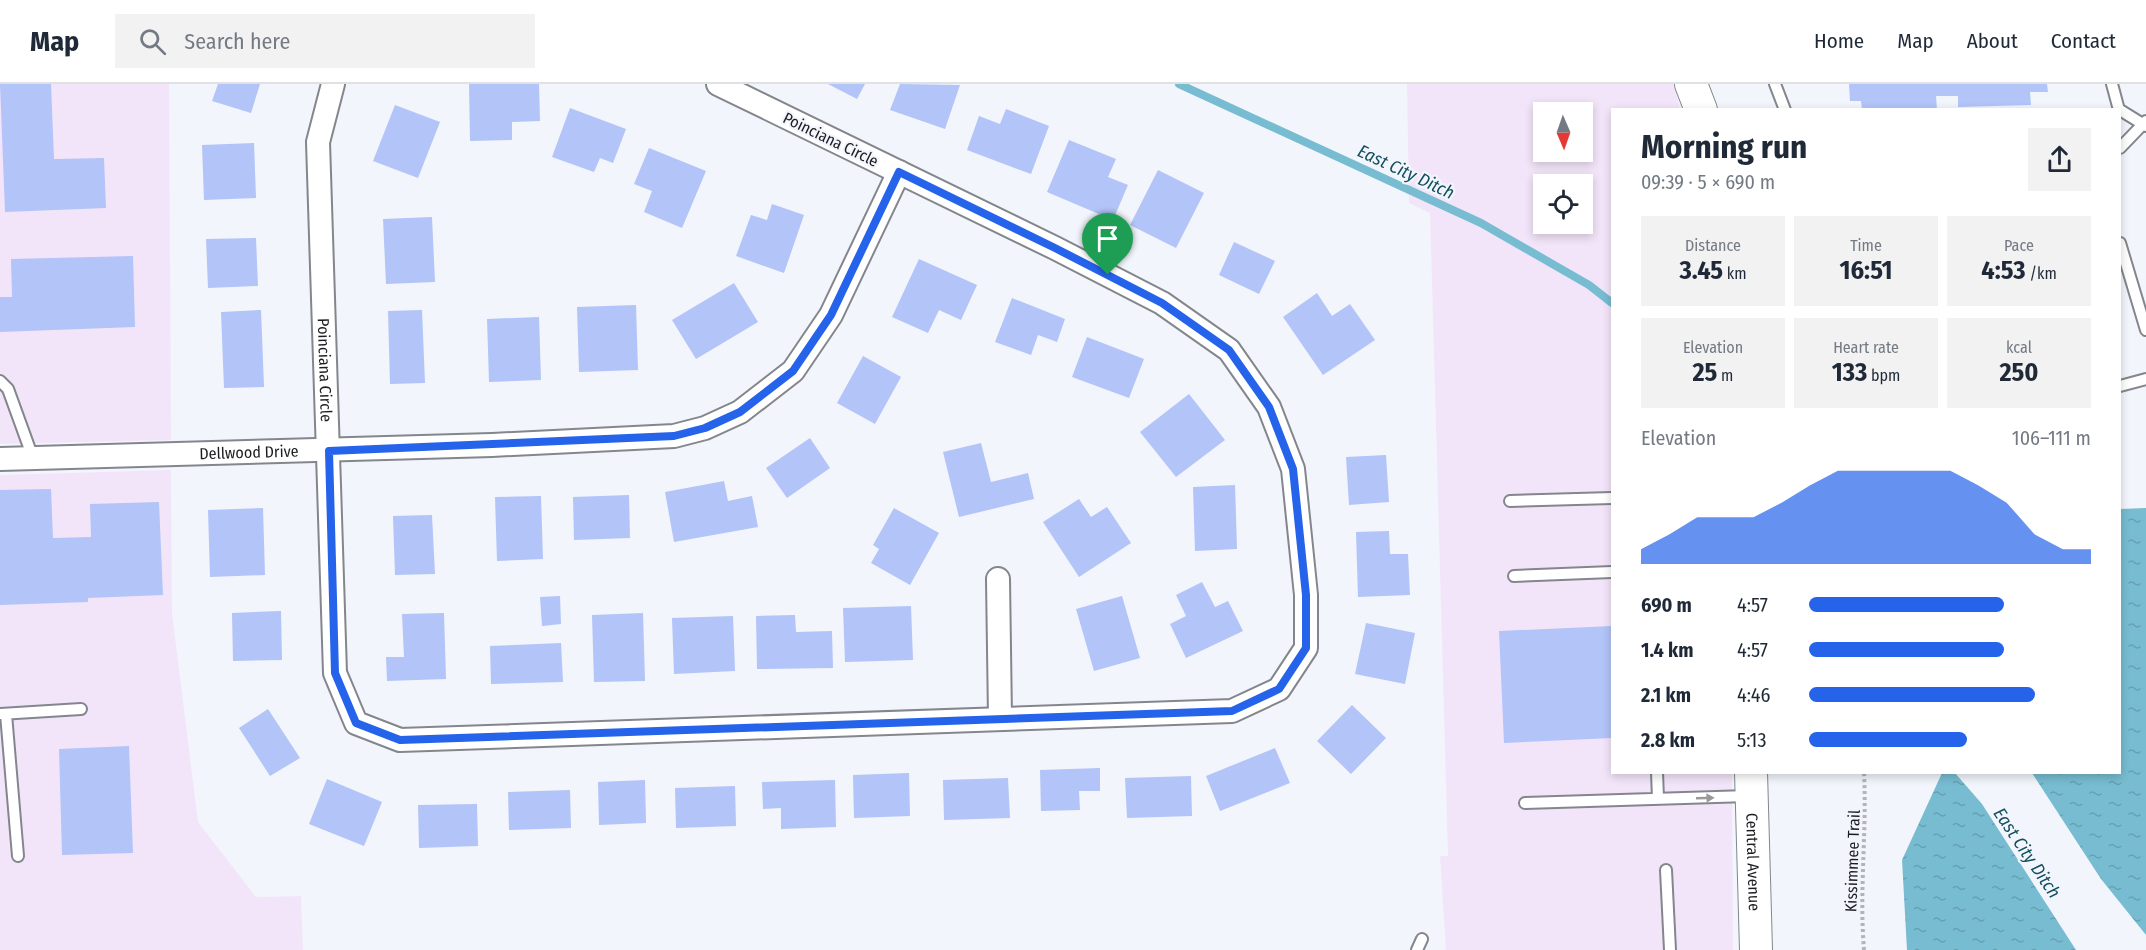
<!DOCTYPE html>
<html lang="en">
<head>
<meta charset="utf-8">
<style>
  body { margin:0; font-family:"Fira Sans Condensed",sans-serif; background:#f2f2f3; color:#1f2937; height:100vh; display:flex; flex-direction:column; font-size:22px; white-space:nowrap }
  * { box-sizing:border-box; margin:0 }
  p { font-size:20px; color:#747a83 }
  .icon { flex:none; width:33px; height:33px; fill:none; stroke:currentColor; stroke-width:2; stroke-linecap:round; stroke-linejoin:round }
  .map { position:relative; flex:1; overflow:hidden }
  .details { position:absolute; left:1611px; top:24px; width:510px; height:666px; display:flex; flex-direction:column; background:#fff; border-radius:0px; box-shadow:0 3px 9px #0003 }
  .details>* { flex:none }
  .needle { width:39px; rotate:178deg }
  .tools { position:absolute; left:1533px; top:18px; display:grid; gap:12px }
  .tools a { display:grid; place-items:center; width:60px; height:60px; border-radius:0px; background:#fff; box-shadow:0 3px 9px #0003; font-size:30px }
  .pin { position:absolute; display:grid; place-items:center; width:51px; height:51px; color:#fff; margin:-62px -26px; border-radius:50% 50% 50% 0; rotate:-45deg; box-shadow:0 0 6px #0007 }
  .pin .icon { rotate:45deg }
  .round { display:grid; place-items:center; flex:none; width:63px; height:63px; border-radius:0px; background:#f2f2f3 }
  .head { display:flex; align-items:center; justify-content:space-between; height:102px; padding:0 30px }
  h1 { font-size:33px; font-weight:700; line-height:45px }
  .metrics { display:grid; grid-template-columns:repeat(3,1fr); gap:9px; height:102px; padding:6px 30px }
  .metrics div { display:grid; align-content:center; border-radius:0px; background:#f2f2f3; text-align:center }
  .metrics b { font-size:26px; font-weight:700 }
  .metrics small { font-size:16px; font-weight:400 }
  .metrics p { font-size:16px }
  .chart { height:168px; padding:12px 30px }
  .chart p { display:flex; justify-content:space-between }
  .chart svg { width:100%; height:108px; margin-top:6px; fill:#2563eb; opacity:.7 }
  ul { padding:0 30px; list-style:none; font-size:20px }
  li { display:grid; grid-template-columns:96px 72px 1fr; align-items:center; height:45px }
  li i { height:15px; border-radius:8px; background:#2563eb }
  header { display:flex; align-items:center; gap:36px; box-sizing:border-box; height:84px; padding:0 30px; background:#fff; border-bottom:2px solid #e0e1e3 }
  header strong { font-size:28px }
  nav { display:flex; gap:33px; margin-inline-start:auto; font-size:21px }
  .search { width:420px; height:54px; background:#f2f2f3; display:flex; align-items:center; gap:15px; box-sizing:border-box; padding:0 21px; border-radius:0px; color:#747a83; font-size:22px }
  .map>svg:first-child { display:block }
  .commercial { fill:#f3e5f9; fill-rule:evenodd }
  .water { fill:url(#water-ripples) }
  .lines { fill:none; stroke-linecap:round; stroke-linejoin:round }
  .stream { stroke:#77bcd1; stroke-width:8 }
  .building { fill:#b2c4f8 }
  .lane-casing { stroke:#83868c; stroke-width:14 }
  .street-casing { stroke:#83868c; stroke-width:26 }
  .secondary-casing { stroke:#83868c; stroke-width:34 }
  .path { stroke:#b1b4b9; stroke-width:4; stroke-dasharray:3 3; stroke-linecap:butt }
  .lane { stroke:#fff; stroke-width:10 }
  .street { stroke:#fff; stroke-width:22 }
  .secondary { stroke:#fff; stroke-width:32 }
  .oneway { fill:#99999b }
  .route-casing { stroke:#fff; stroke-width:12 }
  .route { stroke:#2563eb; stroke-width:8 }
  .labels { text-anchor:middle; stroke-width:4.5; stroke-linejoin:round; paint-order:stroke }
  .street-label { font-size:16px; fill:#1c1d20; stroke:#f2f5fc }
  .water-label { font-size:18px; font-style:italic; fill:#144f5e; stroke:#f2f5fc }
</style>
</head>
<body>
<header>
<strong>Map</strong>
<div class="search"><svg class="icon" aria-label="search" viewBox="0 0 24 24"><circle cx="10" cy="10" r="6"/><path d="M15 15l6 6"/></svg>Search here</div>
<nav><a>Home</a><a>Map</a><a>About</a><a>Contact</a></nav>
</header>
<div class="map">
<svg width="2146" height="866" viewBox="0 0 2146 866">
  <defs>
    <pattern id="water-ripples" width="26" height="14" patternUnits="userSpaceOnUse" patternTransform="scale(1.5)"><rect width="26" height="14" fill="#77bcd1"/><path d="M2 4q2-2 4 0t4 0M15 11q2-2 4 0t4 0" fill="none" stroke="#66a1b3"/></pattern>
  </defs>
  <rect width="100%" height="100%" fill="#f2f5fc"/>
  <path class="commercial" d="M 0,0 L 169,0 L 171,356 L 0,360 Z
    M 1407,0 L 1674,0 L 1680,25 L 1612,26 L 1612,688 L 1732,689 L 1733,866 L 1446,866 L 1440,772 L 1448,772 L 1430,129 L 1409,119 ZM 1544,28 L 1582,28 L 1582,68 L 1544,68 ZM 1544,100 L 1582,100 L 1582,140 L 1544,140 Z
    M 171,386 L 172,529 L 198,738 L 256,813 L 301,812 L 303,866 L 0,866 L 0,391 Z"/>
  <path class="water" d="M 2146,424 L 2146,851 L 2101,795 L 2032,689 L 2120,688 L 2120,425 Z
    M 1942,689 L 1955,689 L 1982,720 L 2076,866 L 1907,866 L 1902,776 Z"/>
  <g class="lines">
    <path class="stream" d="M 1179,0 L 1481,139 L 1589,201 L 1612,219"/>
  </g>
  <path class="building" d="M 0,0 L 51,0 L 54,75 L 104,74 L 106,124 L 5,128 Z
    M 218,0 L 260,0 L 251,29 L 212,17 Z
    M 469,0 L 539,0 L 540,37 L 512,38 L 512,56 L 470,57 Z
    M 828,0 L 865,0 L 857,15 Z
    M 900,0 L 960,1 L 945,45 L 890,26 Z
    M 1849,0 L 2047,0 L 2048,8 L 2030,8 L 2031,21 L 1958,23 L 1958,12 L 1936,12 L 1937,26 L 1862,26 L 1861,17 L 1850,17 Z
    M 395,21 L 440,38 L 418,94 L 373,77 Z
    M 570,24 L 626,45 L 613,79 L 600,74 L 594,88 L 552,73 Z
    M 1006,25 L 1049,42 L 1031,90 L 967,66 L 979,32 L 1000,40 Z
    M 1069,56 L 1116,75 L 1108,93 L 1128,101 L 1113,136 L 1047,108 Z
    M 254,59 L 256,114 L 204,116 L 202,61 Z
    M 649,64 L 706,87 L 682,144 L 644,128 L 652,107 L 634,100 Z
    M 1158,86 L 1204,109 L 1176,164 L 1130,141 Z
    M 772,120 L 804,131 L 784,189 L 736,172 L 751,131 L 767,136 Z
    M 432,133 L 435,198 L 386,200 L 383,135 Z
    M 256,154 L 258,202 L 208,204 L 206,155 Z
    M 1234,158 L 1275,177 L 1259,210 L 1219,191 Z
    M 133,172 L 135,243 L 0,248 L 0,213 L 12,213 L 11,175 Z
    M 919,175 L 977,201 L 961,236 L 939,226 L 928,249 L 892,233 Z
    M 734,199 L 758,238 L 696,275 L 672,236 Z
    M 1317,209 L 1332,232 L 1350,220 L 1375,256 L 1323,291 L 1283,233 Z
    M 1012,214 L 1065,235 L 1057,258 L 1038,251 L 1031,271 L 995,258 Z
    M 636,221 L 638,286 L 579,288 L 577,223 Z
    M 261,226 L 264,303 L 224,304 L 221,228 Z
    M 422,226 L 425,299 L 390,300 L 388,227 Z
    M 539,233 L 541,296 L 489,298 L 487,235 Z
    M 1087,253 L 1144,275 L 1129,314 L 1072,293 Z
    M 863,272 L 901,293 L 875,340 L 837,319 Z
    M 1189,310 L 1225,356 L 1176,393 L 1140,348 Z
    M 810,354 L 830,384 L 787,414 L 766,384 Z
    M 981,359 L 991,398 L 1028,389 L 1034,415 L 959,433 L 943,368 Z
    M 1386,371 L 1389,418 L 1349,421 L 1346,373 Z
    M 724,397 L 728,417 L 752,412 L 758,443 L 674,458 L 665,408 Z
    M 1235,401 L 1237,465 L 1195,467 L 1193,403 Z
    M 51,405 L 53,454 L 91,453 L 90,420 L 159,418 L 163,511 L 88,514 L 88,518 L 0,521 L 0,406 Z
    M 629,411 L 630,454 L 574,456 L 573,413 Z
    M 541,412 L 543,475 L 497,477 L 495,413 Z
    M 1079,415 L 1091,433 L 1107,423 L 1131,459 L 1079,493 L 1043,438 Z
    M 263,424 L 265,491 L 210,493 L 208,426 Z
    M 894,424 L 939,449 L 910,501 L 871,479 L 879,465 L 873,461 Z
    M 432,431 L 435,490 L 395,491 L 393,432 Z
    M 1389,447 L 1390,470 L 1408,470 L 1410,511 L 1358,513 L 1356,448 Z
    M 1202,498 L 1215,523 L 1228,517 L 1243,547 L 1186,574 L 1170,540 L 1186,532 L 1176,511 Z
    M 560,512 L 561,540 L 542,542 L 540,513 Z
    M 1122,512 L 1140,574 L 1094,587 L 1076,525 Z
    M 911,522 L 913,576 L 845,578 L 843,524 Z
    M 281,527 L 282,576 L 233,577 L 232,529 Z
    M 444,529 L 446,595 L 387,597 L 386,573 L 404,573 L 402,530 Z
    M 643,529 L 645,597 L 594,598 L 592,531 Z
    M 795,531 L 796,548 L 832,547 L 833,584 L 757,585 L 756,532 Z
    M 733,532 L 735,587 L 674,590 L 672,534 Z
    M 1366,539 L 1415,549 L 1405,600 L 1355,590 Z
    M 1612,542 L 1612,654 L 1504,659 L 1499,547 Z
    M 561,559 L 563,598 L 491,600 L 490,562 Z
    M 1352,621 L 1386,654 L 1351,690 L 1317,657 Z
    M 268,625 L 300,674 L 270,692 L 239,644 Z
    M 129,662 L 133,769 L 62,771 L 59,665 Z
    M 1275,664 L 1290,699 L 1220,727 L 1206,692 Z
    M 1100,684 L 1100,707 L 1079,707 L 1080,726 L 1041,727 L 1040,686 Z
    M 909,689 L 910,732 L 854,734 L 853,691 Z
    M 1191,692 L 1192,732 L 1127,734 L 1125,694 Z
    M 1008,694 L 1010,734 L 944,736 L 943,696 Z
    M 327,695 L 382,718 L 364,762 L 309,740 Z
    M 645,696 L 646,739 L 599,741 L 598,698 Z
    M 835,696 L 836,743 L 781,745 L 781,724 L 763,725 L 762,698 Z
    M 735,702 L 736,742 L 676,744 L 675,704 Z
    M 570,706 L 571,744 L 509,746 L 508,708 Z
    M 477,720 L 478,762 L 419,764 L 418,721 Z"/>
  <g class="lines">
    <g class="lane-casing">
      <path id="lane" d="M 1775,0 L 1785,26
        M 2112,0 L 2119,26
        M 2120,26 L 2146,42
        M 2120,64 L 2146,37
        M 2120,159 L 2146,246
        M 0,297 L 8,305 L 33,374
        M 2120,302 L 2146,295
        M 1510,417 L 1612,414
        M 1514,492 L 1612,488
        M 0,630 L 81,625
        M 6,630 L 18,772
        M 1657,688 L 1658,715
        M 1525,719 L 1748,712
        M 1666,786 L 1670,866
        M 1417,866 L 1422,855"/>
    </g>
    <g class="street-casing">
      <g id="street">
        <path id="s1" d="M 333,0 L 318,58 L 335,589 L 356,639 L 400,656 L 1232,627 L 1279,605 L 1306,564 L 1306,511 L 1293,385 L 1269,323 L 1229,266 L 1162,219 L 1055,164 L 718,0"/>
        <path id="s2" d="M 0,375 L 492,361 L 674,352 L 705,344 L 740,328 L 793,287 L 831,231 L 899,88"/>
        <path d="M 998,495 L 1000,634"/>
      </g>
    </g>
    <g class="secondary-casing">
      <g id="secondary">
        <path d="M 1691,0 L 1701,26"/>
        <path id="s3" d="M 1751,688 L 1756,866"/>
      </g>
    </g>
    <path class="path" d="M 1864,866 C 1859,807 1867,748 1864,688"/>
    <use href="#lane" class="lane"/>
    <use href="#street" class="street"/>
    <use href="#secondary" class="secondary"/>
  </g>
  <defs><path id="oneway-solid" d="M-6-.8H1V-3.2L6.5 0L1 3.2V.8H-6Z" transform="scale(1.5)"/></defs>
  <use class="oneway" href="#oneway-solid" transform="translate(1705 714) rotate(-2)"/>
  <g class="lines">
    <g class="route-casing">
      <path id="route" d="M 899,88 L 1055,164 L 1162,219 L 1229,266 L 1269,323 L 1293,385 L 1306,511 L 1306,564 L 1279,605 L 1232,627 L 400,656 L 356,639 L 335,589 L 329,367 L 674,352 L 705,344 L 740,328 L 793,287 L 831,231 Z"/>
    </g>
    <use href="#route" class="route"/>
  </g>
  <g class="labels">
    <g class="street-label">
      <text transform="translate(831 55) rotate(26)" y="6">Poinciana Circle</text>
      <text dy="6" stroke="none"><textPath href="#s1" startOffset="288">Poinciana Circle</textPath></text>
      <text dy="6" stroke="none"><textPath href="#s2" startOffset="249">Dellwood Drive</textPath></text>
      <text dy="6" stroke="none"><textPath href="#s3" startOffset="90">Central Avenue</textPath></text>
      <text transform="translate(1852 777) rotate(-88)" y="6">Kissimmee Trail</text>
    </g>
    <g class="water-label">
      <text transform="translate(1406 88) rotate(25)" y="6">East City Ditch</text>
      <text transform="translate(2027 769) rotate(56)" y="6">East City Ditch</text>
    </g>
  </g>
</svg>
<div class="tools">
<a><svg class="needle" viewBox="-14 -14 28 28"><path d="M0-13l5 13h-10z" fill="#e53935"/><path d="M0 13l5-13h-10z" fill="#747a83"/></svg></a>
<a><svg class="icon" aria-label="locate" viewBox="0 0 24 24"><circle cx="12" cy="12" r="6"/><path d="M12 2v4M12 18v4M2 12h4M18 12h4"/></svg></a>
</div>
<div class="pin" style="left:1108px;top:191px;background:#1e9e55"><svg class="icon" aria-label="arrive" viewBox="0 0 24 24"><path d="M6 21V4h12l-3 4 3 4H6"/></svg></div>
<section class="details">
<div class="head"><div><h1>Morning run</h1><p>09:39 · 5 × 690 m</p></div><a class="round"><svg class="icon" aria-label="share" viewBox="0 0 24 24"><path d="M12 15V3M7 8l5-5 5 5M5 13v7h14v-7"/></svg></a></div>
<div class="metrics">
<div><p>Distance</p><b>3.45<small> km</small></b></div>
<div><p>Time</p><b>16:51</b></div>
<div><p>Pace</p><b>4:53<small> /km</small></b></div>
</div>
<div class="metrics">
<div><p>Elevation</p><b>25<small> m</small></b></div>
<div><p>Heart rate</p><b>133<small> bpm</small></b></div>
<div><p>kcal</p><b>250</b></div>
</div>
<div class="chart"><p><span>Elevation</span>106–111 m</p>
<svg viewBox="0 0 160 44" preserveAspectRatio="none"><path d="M0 44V38L10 32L20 25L30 25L40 25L50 19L60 12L70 6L80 6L90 6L100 6L110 6L120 12L130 19L140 32L150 38L160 38V44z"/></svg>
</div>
<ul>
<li><b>690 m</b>4:57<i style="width:69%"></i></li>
<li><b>1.4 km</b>4:57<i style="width:69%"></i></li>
<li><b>2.1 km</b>4:46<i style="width:80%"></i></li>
<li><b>2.8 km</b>5:13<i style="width:56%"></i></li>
</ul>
</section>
</div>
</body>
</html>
